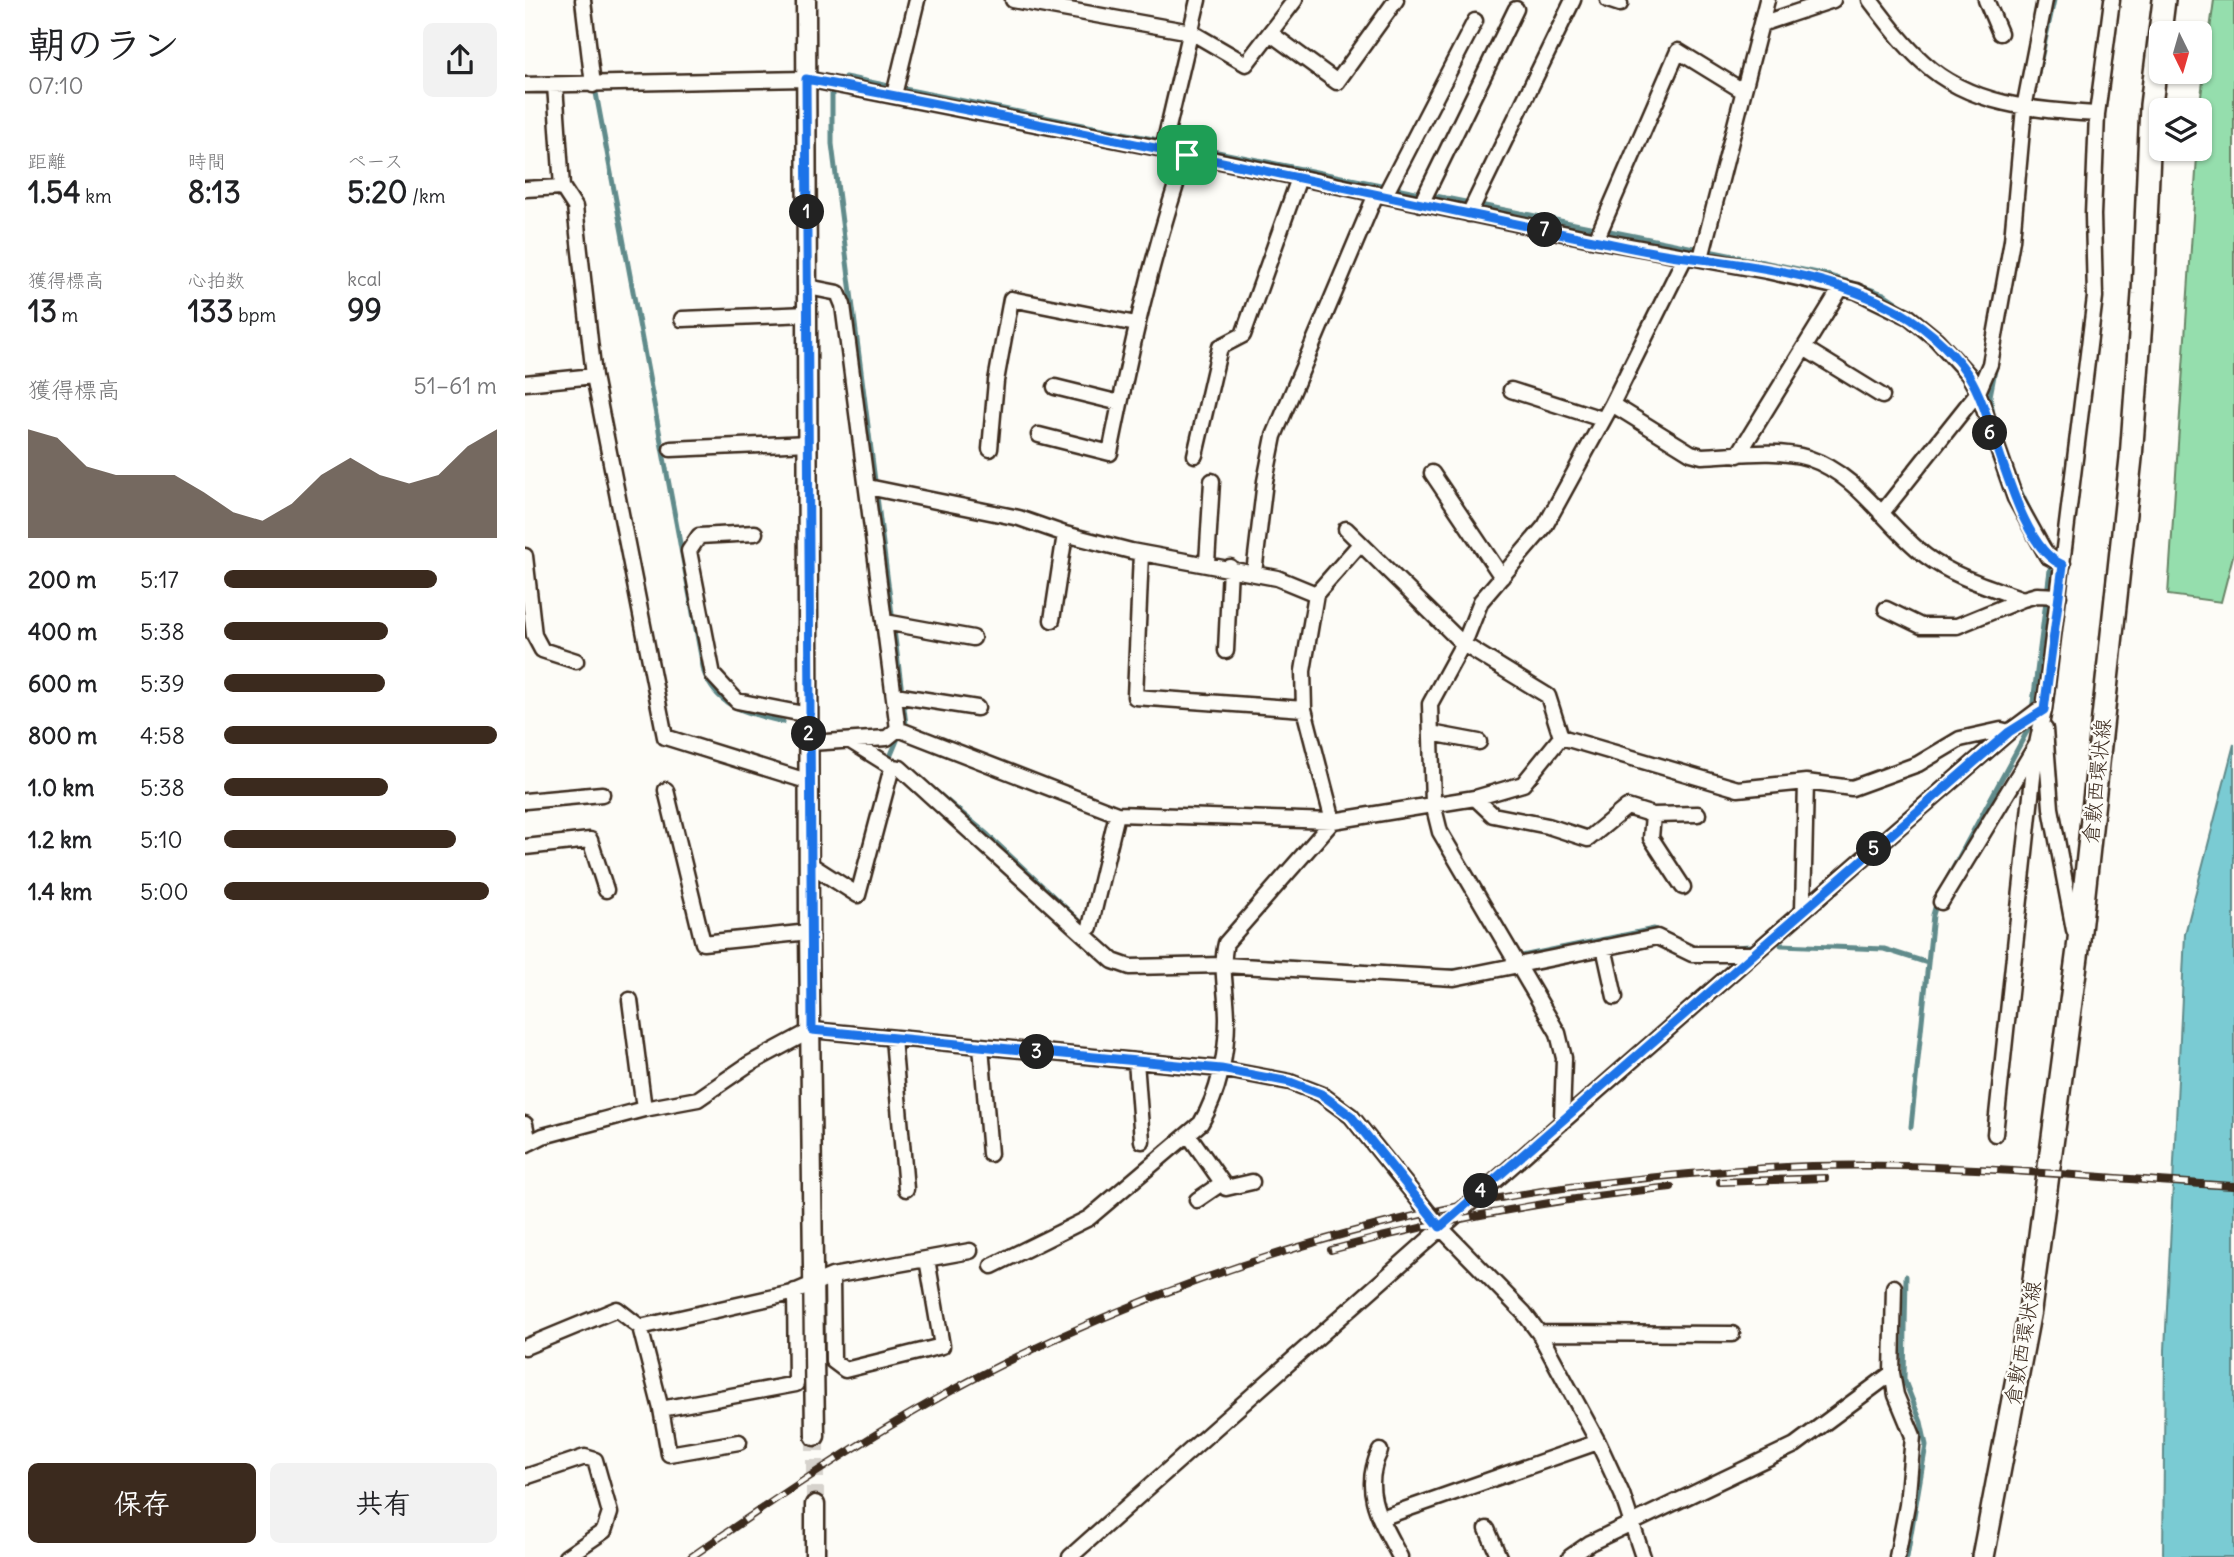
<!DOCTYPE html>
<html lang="ja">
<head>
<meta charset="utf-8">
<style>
  body { margin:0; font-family:Delius,"Klee One",sans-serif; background:#f2f2f2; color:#202124; height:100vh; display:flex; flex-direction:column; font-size:26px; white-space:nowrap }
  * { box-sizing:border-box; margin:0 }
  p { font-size:23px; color:#757577 }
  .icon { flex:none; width:38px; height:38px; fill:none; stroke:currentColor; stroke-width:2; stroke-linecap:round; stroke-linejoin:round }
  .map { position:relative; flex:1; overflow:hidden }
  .panel { display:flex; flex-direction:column; background:#fff; width:525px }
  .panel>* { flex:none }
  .needle { width:46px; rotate:175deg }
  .controls { position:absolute; left:1624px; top:21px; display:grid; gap:14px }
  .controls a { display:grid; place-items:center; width:63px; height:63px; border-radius:10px; background:#fff; box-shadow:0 2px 5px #0004; font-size:35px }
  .pin { position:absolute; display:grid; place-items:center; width:60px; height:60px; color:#fff; margin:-30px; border-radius:14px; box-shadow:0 4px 10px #0006 }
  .km { position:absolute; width:35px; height:35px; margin:-18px; border-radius:50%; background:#222; color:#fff; font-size:19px; line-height:35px; text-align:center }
  .round { display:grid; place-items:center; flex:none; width:74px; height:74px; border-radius:10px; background:#f2f2f2 }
  .summary { display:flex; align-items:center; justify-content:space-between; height:119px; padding:0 28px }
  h1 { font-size:38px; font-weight:800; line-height:52px }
  .metrics { display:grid; grid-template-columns:repeat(3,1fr); gap:10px; height:119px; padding:7px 28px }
  .metrics div { display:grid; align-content:center }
  .metrics b { font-size:30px; font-weight:800 }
  .metrics small { font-size:19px; font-weight:400 }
  .metrics p { font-size:19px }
  .chart { height:196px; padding:14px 28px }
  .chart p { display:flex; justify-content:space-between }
  .chart svg { width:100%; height:126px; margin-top:7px; fill:#3b2a1e; opacity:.7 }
  .primary-button { display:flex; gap:14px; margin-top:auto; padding:14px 28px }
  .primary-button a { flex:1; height:80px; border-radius:10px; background:#3b2a1e; color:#fff; font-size:28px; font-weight:800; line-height:80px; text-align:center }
  .primary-button a+a { background:#f2f2f2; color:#202124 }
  ul { padding:0 28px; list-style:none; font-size:23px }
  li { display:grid; grid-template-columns:112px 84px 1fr; align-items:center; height:52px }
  li i { height:18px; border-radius:9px; background:#3b2a1e }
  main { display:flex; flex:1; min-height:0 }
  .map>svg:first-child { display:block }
  .green { fill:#95dead; stroke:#688466; stroke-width:2 }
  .water { fill:#7acbd3; stroke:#618b8b; stroke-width:2 }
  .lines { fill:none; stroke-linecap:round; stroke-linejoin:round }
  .stream { stroke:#618b8b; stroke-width:5 }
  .tertiary-tunnel { stroke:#d6d2cc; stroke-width:18; stroke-dasharray:18 9; stroke-linecap:butt }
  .minor-casing { stroke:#3b2a1e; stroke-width:19 }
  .tertiary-casing { stroke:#3b2a1e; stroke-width:23 }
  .secondary-casing { stroke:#3b2a1e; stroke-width:26 }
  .minor { stroke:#fdfcf7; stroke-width:14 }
  .tertiary { stroke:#fdfcf7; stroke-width:18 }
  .secondary { stroke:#fdfcf7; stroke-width:21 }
  .rail-casing { stroke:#3b2a1e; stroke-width:8 }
  .rail { stroke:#fdfcf7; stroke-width:5; stroke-dasharray:16; stroke-linecap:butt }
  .route-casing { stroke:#fff; stroke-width:14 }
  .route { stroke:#1a73e8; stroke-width:9 }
  .labels { text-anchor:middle; stroke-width:5; stroke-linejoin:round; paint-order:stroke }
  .street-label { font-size:21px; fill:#3b2a1e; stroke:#fdfcf7 }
</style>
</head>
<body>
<main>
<section class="panel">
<div class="summary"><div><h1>朝のラン</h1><p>07:10</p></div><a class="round"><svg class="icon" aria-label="share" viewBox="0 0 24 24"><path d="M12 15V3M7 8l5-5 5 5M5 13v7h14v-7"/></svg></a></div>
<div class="metrics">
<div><p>距離</p><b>1.54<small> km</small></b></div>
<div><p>時間</p><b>8:13</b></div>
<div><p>ペース</p><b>5:20<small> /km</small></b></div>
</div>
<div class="metrics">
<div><p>獲得標高</p><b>13<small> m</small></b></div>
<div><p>心拍数</p><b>133<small> bpm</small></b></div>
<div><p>kcal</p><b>99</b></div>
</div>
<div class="chart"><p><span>獲得標高</span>51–61 m</p>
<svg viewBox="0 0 160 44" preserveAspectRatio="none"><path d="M0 44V6L10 9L20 19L30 22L40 22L50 22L60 28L70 35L80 38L90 32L100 22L110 16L120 22L130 25L140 22L150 12L160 6V44z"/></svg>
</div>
<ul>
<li><b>200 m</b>5:17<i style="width:78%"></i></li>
<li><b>400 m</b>5:38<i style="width:60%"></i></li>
<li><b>600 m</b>5:39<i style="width:59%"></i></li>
<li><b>800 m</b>4:58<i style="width:100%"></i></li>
<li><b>1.0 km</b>5:38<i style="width:60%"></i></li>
<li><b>1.2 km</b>5:10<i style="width:85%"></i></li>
<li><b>1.4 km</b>5:00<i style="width:97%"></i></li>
</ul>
<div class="primary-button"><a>保存</a><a>共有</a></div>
</section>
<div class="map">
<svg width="1709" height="1557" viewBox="0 0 1709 1557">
  <rect width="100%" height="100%" fill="#fdfcf7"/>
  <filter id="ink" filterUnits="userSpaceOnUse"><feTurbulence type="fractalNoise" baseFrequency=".0143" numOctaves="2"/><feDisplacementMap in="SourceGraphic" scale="14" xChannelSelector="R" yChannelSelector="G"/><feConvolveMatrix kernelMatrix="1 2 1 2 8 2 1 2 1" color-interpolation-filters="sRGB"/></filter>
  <g filter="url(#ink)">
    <path class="green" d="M 1689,0 L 1709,0 L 1709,552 L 1696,602 L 1643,595 L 1676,96 Z"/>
    <path class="water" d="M 1709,744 L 1709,1557 L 1638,1557 L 1640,1350 L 1660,934 Z"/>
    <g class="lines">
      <path class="stream" d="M 320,77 L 1298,274 L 1327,283
        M 1511,82 L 1529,0
        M 307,89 L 307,144 L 381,724
        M 71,93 L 179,672 C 193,709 224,713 258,722
        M 1496,211 L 1501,158
        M 1336,286 L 1359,294 L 1380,308
        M 1468,414 L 1465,396 L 1471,365
        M 1493,486 L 1504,509
        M 365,757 L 373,738
        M 402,784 L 463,835 L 561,927
        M 1420,883 L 1505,726 L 1526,562
        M 1256,945 L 1359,949 L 1403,963
        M 1211,947 L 1225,946
        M 997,956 L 1129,929 L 1145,936
        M 632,960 L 699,958
        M 726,960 L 870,968
        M 915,971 L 940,970
        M 1386,1127 L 1408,915 L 1412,901
        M 1381,1276 L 1379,1379 L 1396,1422 L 1401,1445 L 1382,1557"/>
      <path class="tertiary-tunnel" d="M 290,1505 L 290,1436"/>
      <g class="minor-casing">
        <path id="minor" d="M 58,0 L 68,85
          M 488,0 L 666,32 L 721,64 L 770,0
          M 1083,0 L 1095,4
          M 1345,0 C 1362,22 1378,44 1398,62 C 1445,106 1512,110 1572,114
          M 1461,0 L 1475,33
          M 1236,24 L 1308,0
          M 745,33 L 812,82 L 871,0
          M 0,85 L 281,79 L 638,149 L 1071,240 L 1242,271 L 1331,291 L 1384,317 L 1411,339 L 1443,374 L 1453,392 L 1490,498 L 1522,556 L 1538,564
          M 30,85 L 37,187 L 50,207 L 69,376 L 140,737 L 285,782
          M 369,95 L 392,0
          M 638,149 L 673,0
          M 0,189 L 37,187
          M 860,195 L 950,21
          M 896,204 L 991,9
          M 944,214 L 1048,0
          M 1071,240 L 1153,51 L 1218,91
          M 1176,258 L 1242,0
          M 283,287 L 313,293 L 318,305 L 373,729
          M 157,319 L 283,314
          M 1279,348 L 1357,396
          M 0,383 L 69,376
          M 530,387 L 595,403
          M 986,390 L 1077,419
          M 1087,404 L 1166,453 L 1177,456 C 1209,455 1251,448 1283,458 C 1334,475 1360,525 1401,556 C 1429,577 1465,587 1498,599
          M 514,435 L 585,453 C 605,352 627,253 661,155
          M 146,449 L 284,443
          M 465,449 L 471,381 L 486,299 L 611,324
          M 670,455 L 695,347 L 718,335 L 774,178
          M 1213,455 L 1316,288
          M 907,473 L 977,577
          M 343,487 L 494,518 L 540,534 L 606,551 L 752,578 L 791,594 L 778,671 L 779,709 L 808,821 L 701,943 C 695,967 702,994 702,1019 C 702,1053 694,1093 676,1123 L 564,1218 L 467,1266
          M 1356,514 L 1453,392 L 1465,364 L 1487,240 L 1499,108 L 1520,0
          M 821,529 L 938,644 L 1023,696 L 1036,737
          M 230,533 L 174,536 L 164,551 L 188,675 L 212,701 L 284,715
          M 616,553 L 610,697 L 779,709
          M 0,556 L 9,635 L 17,650 L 51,661
          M 682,563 L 687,481
          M 729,573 L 740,481 L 749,436 L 851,194
          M 791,594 L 834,545
          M 1361,609 L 1396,626 L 1432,626 L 1498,599 L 1512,595 L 1534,596
          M 527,620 L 540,534
          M 360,622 L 448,638
          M 701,651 L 705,567
          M 370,695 L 452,708
          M 373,729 L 592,814 L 808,821 L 950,798 L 998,784 L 1036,737 L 1213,789 L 1281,782 L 1327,788 L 1393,764 L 1435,739 L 1476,730 L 1484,732
          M 1520,729 L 1526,808 L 1549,930
          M 906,733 L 954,742
          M 285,743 L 362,738 L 373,729
          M 367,767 L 375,768 L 588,961 L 605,967 L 699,965 L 929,978 L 1132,937 L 1167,954 L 1227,954
          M 141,790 L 178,943 L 284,932
          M 950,798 L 968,815 L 1023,826 L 1063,839 L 1102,807 L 1128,815 L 1173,814
          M 0,801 L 77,794
          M 1128,815 L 1126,838 L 1158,887
          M 0,847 L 65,840 L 81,890
          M 286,865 L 333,895 L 367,767 L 327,742
          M 1416,902 L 1512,744 L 1519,710 L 1570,297 L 1568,215 L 1572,114 L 1587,0
          M 1278,910 L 1281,782
          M 565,927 L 592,814
          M 1079,947 L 1090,997
          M 105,1000 L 119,1109
          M 368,1038 L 381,1189
          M 456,1046 L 465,1154
          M 611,1061 L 617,1141
          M 1037,1120 L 1039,1058 L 1033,1033 L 915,832 L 908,804 L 905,704 L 942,636 L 956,601 L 1020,526 L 1087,404 L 1160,257
          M 0,1124 L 4,1143
          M 663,1134 L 701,1188 L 727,1182
          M 1470,1134 L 1511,749
          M 0,1145 L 18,1136 L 119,1109 L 173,1099 L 224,1064 L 287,1030 L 696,1069 L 765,1082 L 796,1094 L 826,1116 L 915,1227 L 999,1313 L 1014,1333 L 1073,1442 L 1097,1494 L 1118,1557
          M 672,1200 L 697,1183
          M 307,1276 L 308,1361 L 320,1370 L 417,1346 L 402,1259
          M 1369,1287 L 1367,1373 L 1371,1395 L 1388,1436 L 1382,1505 L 1372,1557
          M 115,1327 L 267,1293 L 307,1276 L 445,1251
          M 1014,1333 L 1207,1334
          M 0,1347 L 92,1309 L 115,1327 L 136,1409 L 271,1384 L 270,1291
          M 136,1409 L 144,1454 L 214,1442
          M 855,1451 C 835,1491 856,1521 875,1557
          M 0,1477 L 60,1457 L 70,1460 L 85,1513 L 79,1531 L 41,1557
          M 856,1518 L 1073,1442
          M 962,1529 L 974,1557
          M 545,1557 C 857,1280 1169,1004 1484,732 L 1512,711 L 1519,710
          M 1045,1557 L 1065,1543 L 1270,1445 L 1367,1373"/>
      </g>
      <g class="tertiary-casing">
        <path id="tertiary" d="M 281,0 L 284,932 L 290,1436
          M 290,1505 L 290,1557"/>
      </g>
      <g class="secondary-casing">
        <path id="secondary" d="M 1458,1557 L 1505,1310 L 1553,949 L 1606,458 L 1618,294 L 1626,105 L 1639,0"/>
      </g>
      <use href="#minor" class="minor"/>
      <use href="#tertiary" class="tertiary"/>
      <use href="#secondary" class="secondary"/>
      <g class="rail-casing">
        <path id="rail" d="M 1195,1182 L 1300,1178
          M 806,1250 C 918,1219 1031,1199 1146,1187
          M 166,1557 C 240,1506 314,1455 392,1410 C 567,1309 776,1235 975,1198 C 1063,1182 1154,1174 1243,1168 C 1395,1159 1557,1177 1709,1186"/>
      </g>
      <use href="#rail" class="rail"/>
    </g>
  </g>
  <g class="lines" filter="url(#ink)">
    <g class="route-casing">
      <path id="route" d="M 281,79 C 538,127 793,182 1048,236 C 1086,243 1124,253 1161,257 C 1228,265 1303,276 1363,306 C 1394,321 1425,347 1444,376 C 1471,417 1490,547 1538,565 L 1519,710 L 1484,732 L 915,1227 L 826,1116 L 796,1094 L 765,1082 L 696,1069 L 287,1030 Z"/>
    </g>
    <use href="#route" class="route"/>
  </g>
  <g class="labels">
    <g class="street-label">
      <text transform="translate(1572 781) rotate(-84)" y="7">倉敷西環状線</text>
      <text transform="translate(1498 1343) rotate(-80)" y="7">倉敷西環状線</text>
    </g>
  </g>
</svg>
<div class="controls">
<a><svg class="needle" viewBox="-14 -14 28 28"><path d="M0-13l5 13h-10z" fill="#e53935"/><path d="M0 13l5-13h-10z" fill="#757577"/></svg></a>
<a><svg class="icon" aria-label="layers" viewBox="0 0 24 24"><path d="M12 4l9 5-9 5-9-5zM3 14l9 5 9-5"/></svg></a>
</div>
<div class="pin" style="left:662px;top:155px;background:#1e9e55"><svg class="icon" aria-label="arrive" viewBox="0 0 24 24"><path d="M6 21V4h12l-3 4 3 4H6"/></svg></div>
<b class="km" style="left:282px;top:212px">1</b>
<b class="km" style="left:284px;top:734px">2</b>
<b class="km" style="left:512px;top:1052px">3</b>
<b class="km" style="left:956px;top:1191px">4</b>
<b class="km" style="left:1349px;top:849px">5</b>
<b class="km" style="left:1465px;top:433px">6</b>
<b class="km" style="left:1020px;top:230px">7</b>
</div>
</main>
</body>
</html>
